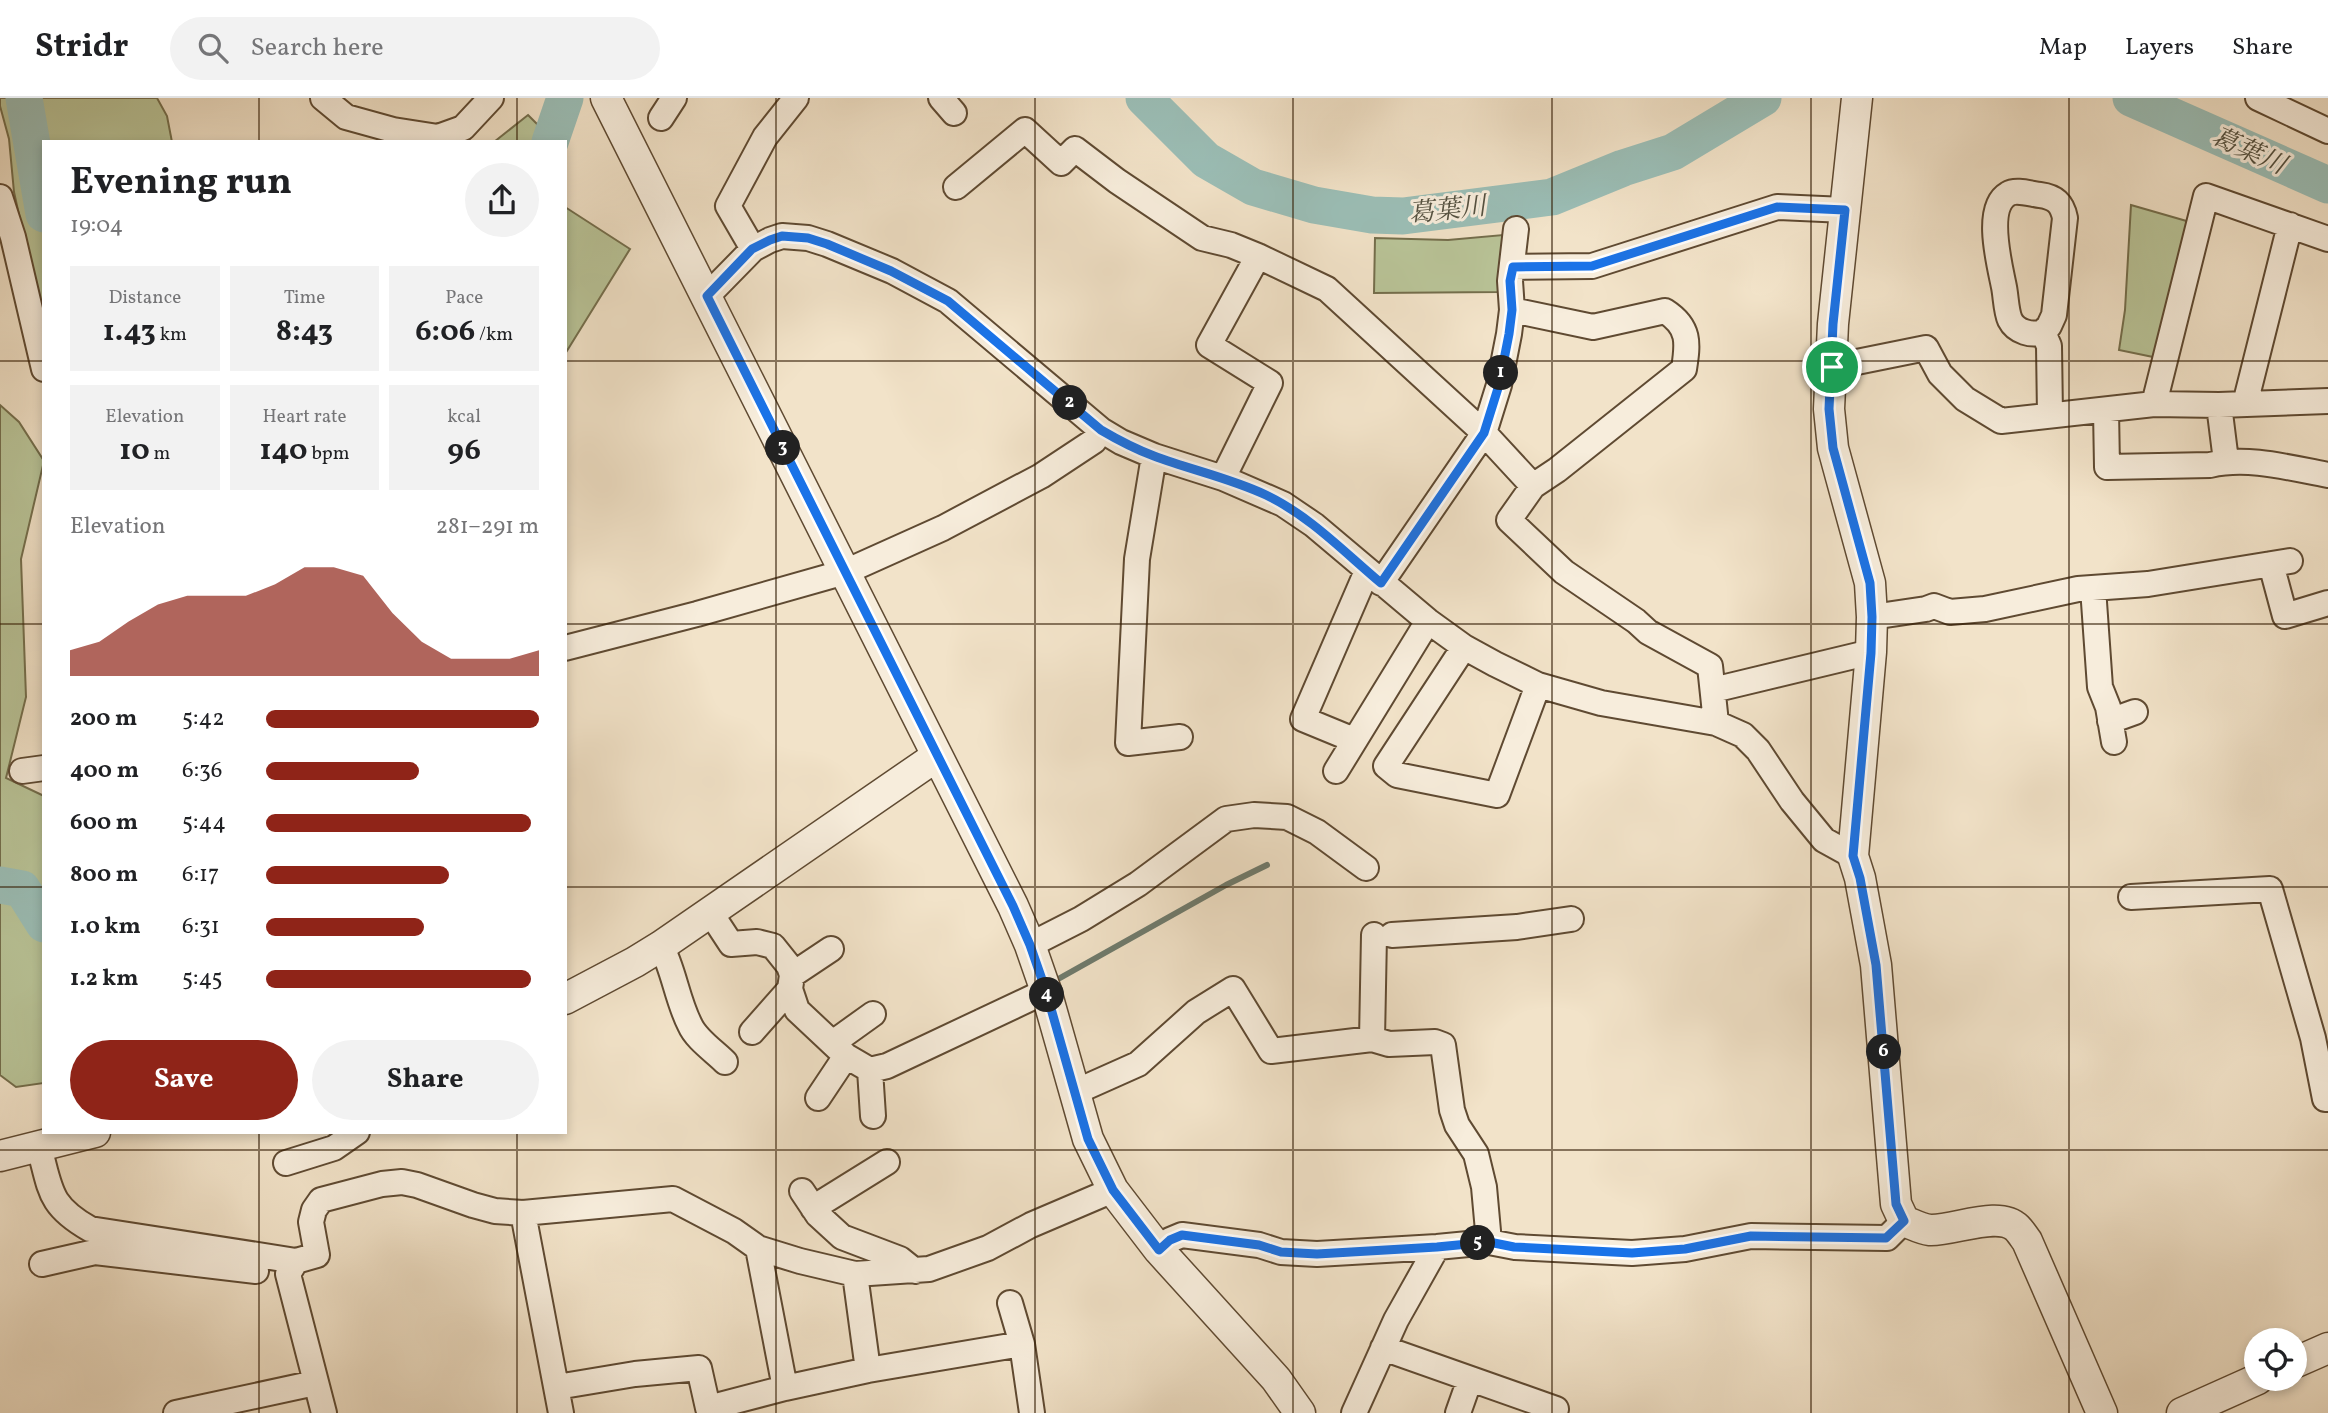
<!DOCTYPE html>
<html lang="en">
<head>
<meta charset="utf-8">
<style>
  body { margin:0; font-family:Vollkorn,"Noto Serif JP",serif; background:#f2f2f2; color:#202124; height:100vh; display:flex; flex-direction:column; font-size:26px; white-space:nowrap }
  * { box-sizing:border-box; margin:0 }
  p { font-size:23px; color:#757577 }
  .icon { flex:none; width:38px; height:38px; fill:none; stroke:currentColor; stroke-width:2; stroke-linecap:round; stroke-linejoin:round }
  .map { position:relative; flex:1; overflow:hidden }
  .details { position:absolute; left:42px; top:42px; width:525px; height:994px; display:flex; flex-direction:column; background:#fff; border-radius:0px; box-shadow:0 4px 10px #0003 }
  .details>* { flex:none }
  .buttons { position:absolute; left:2244px; top:1230px; display:grid; gap:14px }
  .buttons a { display:grid; place-items:center; width:63px; height:63px; border-radius:50%; background:#fff; box-shadow:0 4px 10px #0003; font-size:35px }
  .pin { position:absolute; display:grid; place-items:center; width:60px; height:60px; color:#fff; margin:-30px; border:4px solid #fff; border-radius:50%; box-shadow:0 2px 7px #0007 }
  .km { position:absolute; width:35px; height:35px; margin:-18px; border-radius:50%; background:#222; color:#fff; font-size:19px; line-height:35px; text-align:center }
  .round { display:grid; place-items:center; flex:none; width:74px; height:74px; border-radius:37px; background:#f2f2f2 }
  .summary { display:flex; align-items:center; justify-content:space-between; height:119px; padding:0 28px }
  h1 { font-size:38px; font-weight:700; line-height:52px }
  .stats { display:grid; grid-template-columns:repeat(3,1fr); gap:10px; height:119px; padding:7px 28px }
  .stats div { display:grid; align-content:center; border-radius:0px; background:#f2f2f2; text-align:center }
  .stats b { font-size:30px; font-weight:700 }
  .stats small { font-size:19px; font-weight:400 }
  .stats p { font-size:19px }
  .chart { height:196px; padding:14px 28px }
  .chart p { display:flex; justify-content:space-between }
  .chart svg { width:100%; height:126px; margin-top:7px; fill:#8f2418; opacity:.7 }
  .cta { display:flex; gap:14px; margin-top:auto; padding:14px 28px }
  .cta a { flex:1; height:80px; border-radius:42px; background:#8f2418; color:#fff; font-size:28px; font-weight:700; line-height:80px; text-align:center }
  .cta a+a { background:#f2f2f2; color:#202124 }
  ul { padding:0 28px; list-style:none; font-size:23px }
  li { display:grid; grid-template-columns:112px 84px 1fr; align-items:center; height:52px }
  li i { height:18px; border-radius:9px; background:#8f2418 }
  header { display:flex; align-items:center; gap:42px; box-sizing:border-box; height:98px; padding:0 35px; background:#fff; border-bottom:2px solid #e0e0e0 }
  header strong { font-size:33px }
  nav { display:flex; gap:38px; margin-inline-start:auto; font-size:24px }
  .search { width:490px; height:63px; background:#f2f2f2; display:flex; align-items:center; gap:18px; box-sizing:border-box; padding:0 24px; border-radius:38px; color:#757577; font-size:26px }
  .map>svg:first-child { display:block }
  .green { fill:#b9c498; stroke:#746e4c; stroke-width:2 }
  .lines { fill:none; stroke-linecap:round; stroke-linejoin:round }
  .stream { stroke:#6f7b6d; stroke-width:6 }
  .river { stroke:#9bbeb6; stroke-width:37 }
  .minor-casing { stroke:#5f4a32; stroke-width:28 }
  .tertiary-casing { stroke:#5f4a32; stroke-width:33 }
  .minor { stroke:#f7eddc; stroke-width:24 }
  .tertiary { stroke:#f7eddc; stroke-width:30 }
  .route-casing { stroke:#fff; stroke-width:14 }
  .route { stroke:#1a73e8; stroke-width:9 }
  .grid { fill:none; stroke:#2e1700; stroke-width:2; stroke-opacity:0.55 }
  .labels { text-anchor:middle; stroke-width:6; stroke-linejoin:round; paint-order:stroke }
  .water-label { font-size:26px; font-style:italic; fill:#545140; stroke:#f7eddc }
</style>
</head>
<body>
<header>
<strong>Stridr</strong>
<div class="search"><svg class="icon" aria-label="search" viewBox="0 0 24 24"><circle cx="10" cy="10" r="6"/><path d="M15 15l6 6"/></svg>Search here</div>
<nav><a>Map</a><a>Layers</a><a>Share</a></nav>
</header>
<div class="map">
<svg width="2328" height="1315" viewBox="0 0 2328 1315">
  <rect width="100%" height="100%" fill="#f2e3c9"/>
  <filter id="stains"><feTurbulence type="fractalNoise" baseFrequency=".00286" numOctaves="4"/><feColorMatrix values="0 0 0 0 .2 0 0 0 0 .09 0 0 0 0 .02 0 0 0 .5 -.17"/></filter>
  <radialGradient id="worn" r=".72"><stop offset=".6" stop-color="#630" stop-opacity="0"/><stop offset="1" stop-color="#630" stop-opacity=".3"/></radialGradient>
  <path class="green" d="M 0,0 L 157,0 L 167,18 L 172,44 L 44,44 L 44,209 L 37,199 L 14,94 L 9,41 L 0,8 Z
    M 528,17 L 545,34 L 547,44 L 494,44 Z
    M 2131,107 L 2190,124 L 2158,260 L 2119,252 L 2125,212 Z
    M 565,109 L 630,151 L 565,256 Z
    M 1503,137 L 1499,194 L 1374,195 L 1375,140 L 1448,142 Z
    M 0,307 L 19,324 L 44,363 L 21,461 L 26,599 L 6,680 L 44,698 L 44,985 L 16,989 L 0,977 Z"/>
  <g class="lines">
    <path class="stream" d="M 1060,880 L 1226,787 L 1267,767"/>
    <path class="river" d="M 24,0 L 44,116
      M 1144,0 L 1206,62 L 1253,89 L 1314,107 L 1372,117 L 1403,118 L 1552,99 L 1623,70 L 1673,54 L 1763,0
      M 2131,0 L 2328,87
      M 550,44 L 565,0
      M 0,787 L 22,791 L 44,826"/>
    <g class="minor-casing">
      <path id="minor" d="M 323,0 L 346,19 L 393,32 L 438,39 L 463,30 L 491,0
        M 941,0 L 954,15
        M 2258,0 L 2328,33
        M 661,20 L 674,0
        M 956,89 L 1025,32 L 1061,65 L 1075,51 L 1117,83 L 1202,140 L 1231,147 L 1258,158 L 1327,191 L 1484,335 L 1533,388
        M 0,99 L 13,139 L 44,271
        M 753,151 L 728,108 L 765,39 L 796,0
        M 1513,169 L 1592,168 L 1777,109 L 1845,112
        M 707,198 L 753,151 L 770,142 L 782,138 L 808,140 L 827,146 L 892,173 L 948,203 L 1101,332 L 1121,344 L 1154,358 L 1223,380 L 1283,406 L 1314,427 L 1428,523 L 1464,549 L 1495,566 L 1538,587 L 1601,605 L 1716,625 L 1743,637 L 1758,652 L 1792,703 L 1824,742 L 1853,758
        M 1512,212 L 1593,229 L 1665,213 C 1690,229 1688,245 1684,271 L 1557,372 L 1533,388 L 1509,422 L 1564,474 L 1636,523 L 1648,534 L 1710,568 L 1716,625
        M 2043,234 C 2032,238 2016,234 2010,222 C 2006,213 2006,199 2004,189 C 2000,168 1984,110 2008,96 C 2016,91 2031,96 2040,97 C 2055,99 2062,105 2065,120 L 2054,217 L 2049,228 L 2043,234 L 2049,248 L 2050,317
        M 1832,269 L 1926,250 L 1940,276 L 1965,301 L 2001,323 L 2154,306 L 2219,307 L 2328,303
        M 2154,306 L 2206,98 L 2328,141
        M 2245,306 L 2290,127
        M 2219,307 L 2226,363
        M 2106,312 L 2107,369 L 2210,367 C 2248,358 2290,370 2328,377
        M 1154,358 L 1137,461 L 1128,645 L 1180,639
        M 1223,380 L 1270,285 L 1209,247 L 1258,158
        M 2271,466 L 2285,518 L 2328,505
        M 1381,485 L 1484,335 L 1499,287 L 1509,236 L 1512,212 L 1510,183 L 1516,131
        M 2093,490 L 2100,589 L 2108,609 L 2114,644
        M 1872,519 L 1926,511 L 1934,508 L 1950,514 L 1985,511 L 2078,491 L 2148,486 L 2290,463
        M 1464,549 L 1386,668 L 1397,677 L 1497,697 L 1538,587
        M 565,550 L 697,516 L 845,474 L 943,430 L 1041,378 L 1094,343 L 1101,332
        M 1713,592 L 1871,554
        M 2110,623 L 2135,614
        M 1354,642 L 1303,621 L 1367,473
        M 22,673 L 44,670
        M 1336,673 L 1428,523
        M 2131,799 L 2270,791 L 2313,940 L 2325,1001 L 2328,1001
        M 710,814 L 731,846 L 757,844 L 773,848 L 789,868 L 792,877 L 790,891 L 797,912 L 846,958 L 870,972 L 887,968 L 1046,893
        M 1392,837 L 1517,829 L 1571,821
        M 1030,847 L 1081,821 L 1138,786 L 1226,721 L 1254,717 L 1287,719 L 1317,734 L 1366,770
        M 661,848 C 674,872 677,902 690,927 C 696,941 714,953 725,964
        M 792,877 L 831,851
        M 752,934 L 790,891
        M 1372,941 L 1374,837
        M 834,944 L 873,916
        M 870,972 L 873,1018
        M 1073,995 L 1138,966 L 1196,914 L 1233,891 L 1271,953 L 1372,941 L 1389,946 L 1435,944 L 1443,947 L 1452,1012 L 1457,1027 L 1476,1056 L 1484,1089 L 1489,1144
        M 818,1000 L 846,958
        M 39,1049 C 51,1092 48,1107 90,1131 L 296,1163 L 317,1157 L 311,1124 L 314,1112 L 321,1102 L 382,1086 L 402,1084 L 417,1087 L 473,1107 L 495,1113 L 523,1115 L 673,1101 L 734,1133 L 758,1150 L 800,1163 L 855,1176 L 929,1171 L 988,1150 L 1031,1127 L 1113,1092
        M 286,1065 L 334,1050 L 357,1034
        M 802,1093 L 818,1117 L 842,1139 L 900,1161 L 915,1173
        M 813,1110 L 887,1064
        M 523,1115 L 561,1315
        M 758,1150 L 785,1290
        M 1159,1152 L 1170,1142 L 1182,1137 L 1259,1147 L 1281,1154 L 1317,1156 L 1437,1149 L 1489,1144 L 1515,1149 L 1632,1155 L 1685,1151 L 1751,1138 L 1887,1140 L 1904,1123
        M 296,1163 L 288,1176 L 324,1315
        M 42,1166 L 95,1154 L 256,1173
        M 855,1176 L 868,1272
        M 1010,1205 L 1022,1246 L 1032,1315
        M 1383,1250 L 1556,1311
        M 557,1289 L 635,1276 L 699,1270 L 708,1310 L 785,1290 L 868,1272 L 1022,1246
        M 176,1315 L 315,1285
        M 1354,1315 L 1396,1222 L 1437,1149
        M 1458,1315 L 1470,1281"/>
    </g>
    <g class="tertiary-casing">
      <path id="tertiary" d="M 606,0 L 1013,808 L 1030,847 L 1046,893 L 1088,1041 L 1113,1092 L 1159,1152 L 1276,1281 L 1300,1315
        M 1857,0 L 1833,226 L 1829,311 L 1833,350 L 1870,485 L 1872,519 L 1871,554 L 1853,758 L 1860,780 L 1876,867 L 1896,1106 L 1904,1123 C 1912,1126 1921,1131 1930,1132 C 1954,1133 1999,1112 2017,1130 C 2021,1134 2024,1139 2027,1143 L 2102,1315
        M 565,901 L 635,864 L 661,848 L 937,658
        M 0,1058 L 95,1034
        M 2294,1265 L 2328,1250
        M 2182,1315 L 2258,1281"/>
    </g>
    <use href="#minor" class="minor"/>
    <use href="#tertiary" class="tertiary"/>
  </g>
  <g class="lines">
    <g class="route-casing">
      <path id="route" d="M 1777,109 L 1845,112 L 1833,226 L 1829,311 L 1833,350 L 1870,485 L 1872,519 L 1871,555 L 1853,758 L 1860,780 L 1876,867 L 1896,1106 L 1904,1123 L 1886,1140 L 1751,1138 L 1685,1151 L 1632,1155 L 1514,1149 L 1489,1144 L 1437,1149 L 1317,1156 L 1281,1154 L 1259,1147 L 1182,1137 L 1170,1142 L 1159,1152 L 1113,1092 L 1088,1041 L 1046,893 L 1030,847 L 1013,808 L 707,198 L 752,151 L 770,142 L 782,138 L 808,140 L 827,146 L 891,173 L 948,203 L 1101,332 C 1118,342 1135,351 1154,358 C 1191,372 1230,380 1266,397 C 1310,418 1344,454 1381,485 L 1484,335 L 1499,287 L 1509,236 L 1512,212 L 1510,183 L 1513,169 L 1592,168 Z"/>
    </g>
    <use href="#route" class="route"/>
  </g>
  <path class="grid" d="M 259,0 L 259,44M 517,0 L 517,44M 776,0 L 776,1315M 1035,0 L 1035,1315M 1293,0 L 1293,1315M 1552,0 L 1552,1315M 1811,0 L 1811,1315M 2069,0 L 2069,1315M 0,263 L 44,263M 565,263 L 2328,263M 0,526 L 44,526M 565,526 L 2328,526M 0,789 L 44,789M 565,789 L 2328,789M 259,1034 L 259,1315M 517,1034 L 517,1315M 0,1052 L 2328,1052"/>
  <g class="labels">
    <g class="water-label">
      <text transform="translate(2249 52) rotate(24)" y="9">葛葉川</text>
      <text transform="translate(1447 111) rotate(-6)" y="9">葛葉川</text>
    </g>
  </g>
  <rect width="100%" height="100%" filter="url(#stains)"/>
  <rect width="100%" height="100%" fill="url(#worn)"/>
</svg>
<div class="buttons">
<a><svg class="icon" aria-label="locate" viewBox="0 0 24 24"><circle cx="12" cy="12" r="6"/><path d="M12 2v4M12 18v4M2 12h4M18 12h4"/></svg></a>
</div>
<div class="pin" style="left:1832px;top:269px;background:#1e9e55"><svg class="icon" aria-label="arrive" viewBox="0 0 24 24"><path d="M6 21V4h12l-3 4 3 4H6"/></svg></div>
<b class="km" style="left:1501px;top:275px">1</b>
<b class="km" style="left:1070px;top:305px">2</b>
<b class="km" style="left:783px;top:350px">3</b>
<b class="km" style="left:1047px;top:897px">4</b>
<b class="km" style="left:1478px;top:1145px">5</b>
<b class="km" style="left:1884px;top:954px">6</b>
<section class="details">
<div class="summary"><div><h1>Evening run</h1><p>19:04</p></div><a class="round"><svg class="icon" aria-label="share" viewBox="0 0 24 24"><path d="M12 15V3M7 8l5-5 5 5M5 13v7h14v-7"/></svg></a></div>
<div class="stats">
<div><p>Distance</p><b>1.43<small> km</small></b></div>
<div><p>Time</p><b>8:43</b></div>
<div><p>Pace</p><b>6:06<small> /km</small></b></div>
</div>
<div class="stats">
<div><p>Elevation</p><b>10<small> m</small></b></div>
<div><p>Heart rate</p><b>140<small> bpm</small></b></div>
<div><p>kcal</p><b>96</b></div>
</div>
<div class="chart"><p><span>Elevation</span>281–291 m</p>
<svg viewBox="0 0 160 44" preserveAspectRatio="none"><path d="M0 44V35L10 32L20 25L30 19L40 16L50 16L60 16L70 12L80 6L90 6L100 9L110 22L120 32L130 38L140 38L150 38L160 35V44z"/></svg>
</div>
<ul>
<li><b>200 m</b>5:42<i style="width:100%"></i></li>
<li><b>400 m</b>6:36<i style="width:56%"></i></li>
<li><b>600 m</b>5:44<i style="width:97%"></i></li>
<li><b>800 m</b>6:17<i style="width:67%"></i></li>
<li><b>1.0 km</b>6:31<i style="width:58%"></i></li>
<li><b>1.2 km</b>5:45<i style="width:97%"></i></li>
</ul>
<div class="cta"><a>Save</a><a>Share</a></div>
</section>
</div>
</body>
</html>
